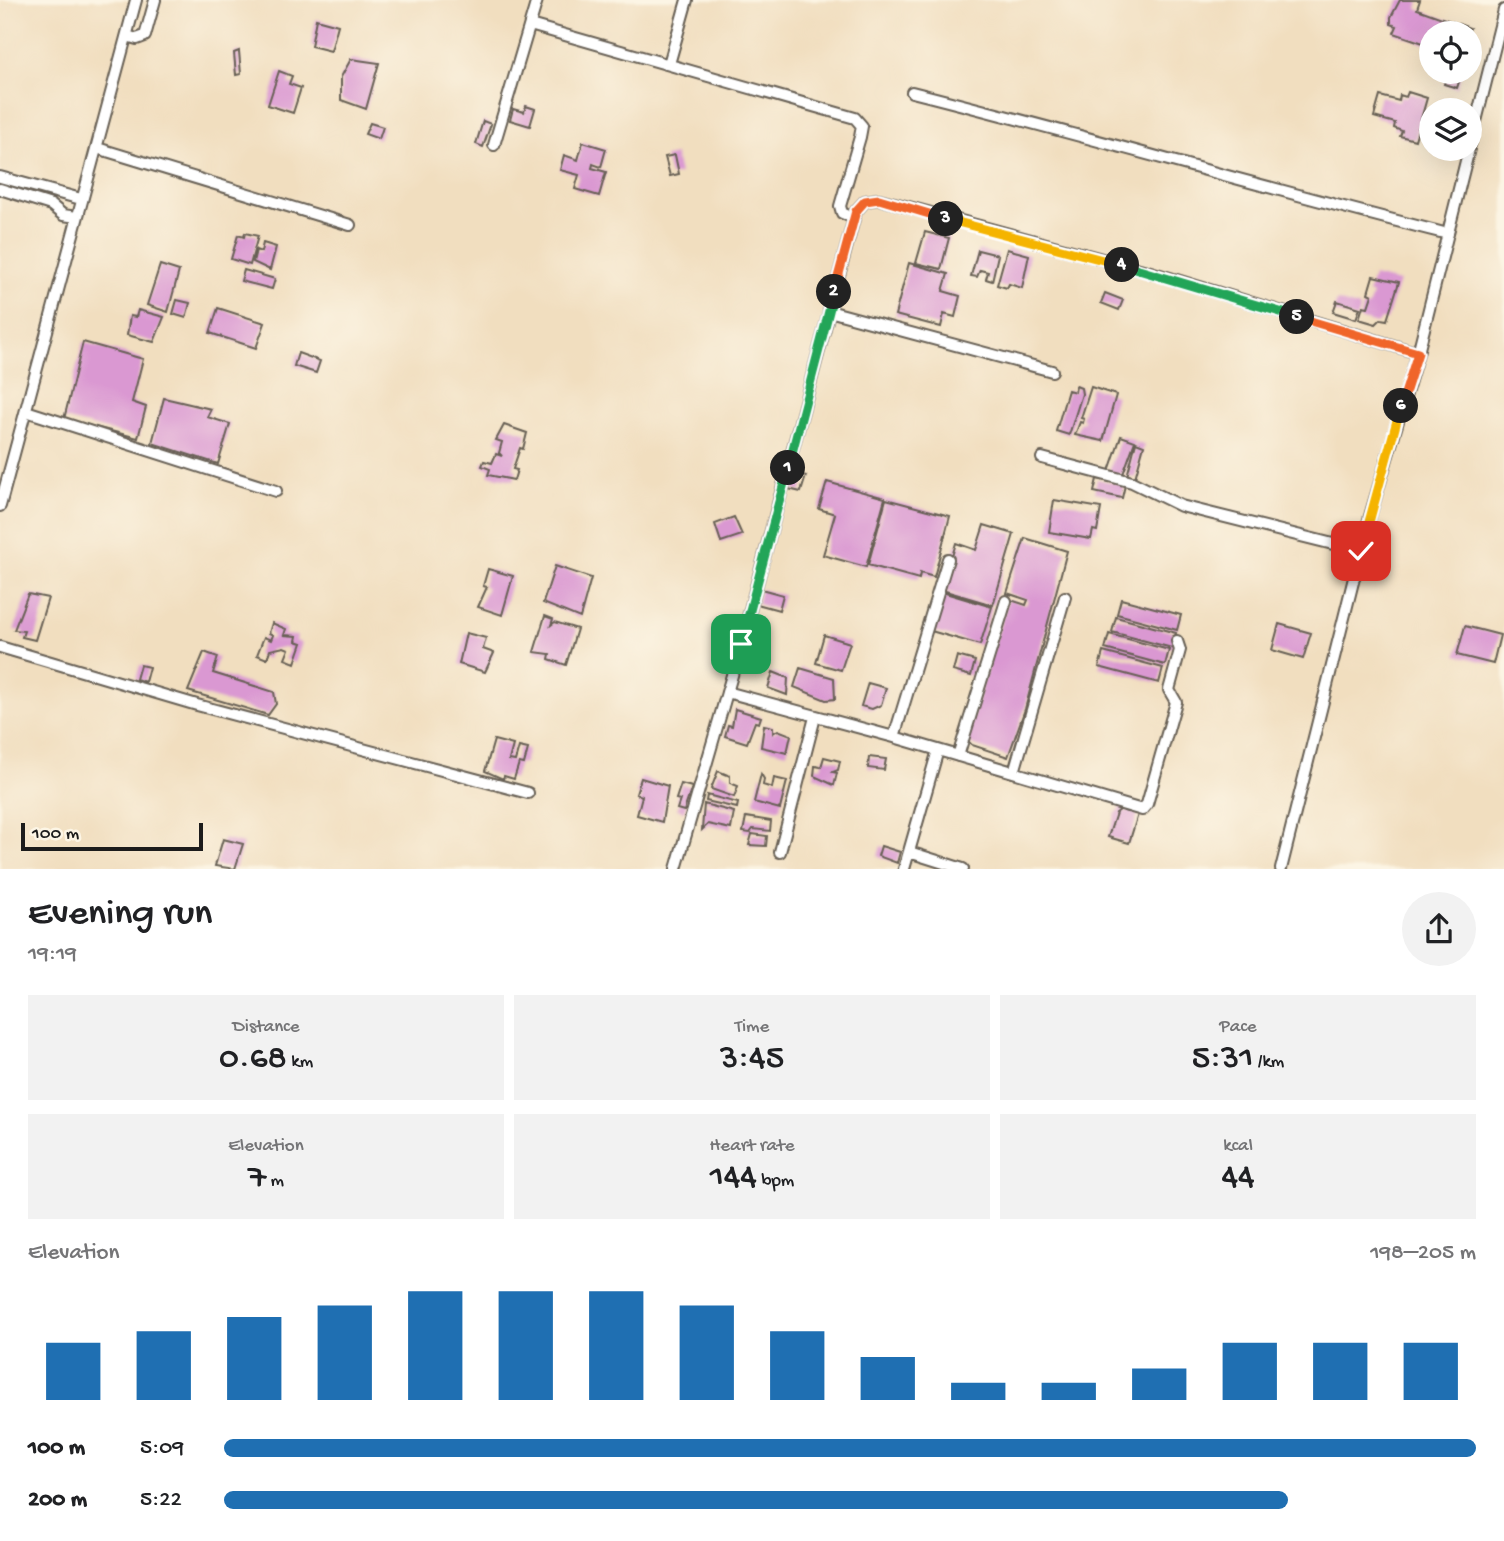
<!DOCTYPE html>
<html lang="en">
<head>
<meta charset="utf-8">
<style>
  body { margin:0; font-family:"Gochi Hand",sans-serif; background:#f2f2f2; color:#202124; height:100vh; display:flex; flex-direction:column; font-size:26px; white-space:nowrap }
  * { box-sizing:border-box; margin:0 }
  p { font-size:23px; color:#757577 }
  .icon { flex:none; width:38px; height:38px; fill:none; stroke:currentColor; stroke-width:2; stroke-linecap:round; stroke-linejoin:round }
  .map { position:relative; height:869px; overflow:hidden }
  .panel { display:flex; flex-direction:column; background:#fff; flex:1 }
  .panel>* { flex:none }
  .buttons { position:absolute; left:1419px; top:21px; display:grid; gap:14px }
  .buttons a { display:grid; place-items:center; width:63px; height:63px; border-radius:50%; background:#fff; box-shadow:0 7px 28px #0002; font-size:35px }
  .scale { position:absolute; left:21px; bottom:18px; width:182px; box-sizing:border-box; padding-left:7px; border:4px solid #1c1c1c; border-top:0; font-size:19px; line-height:24px; white-space:nowrap; color:#1c1c1c; -webkit-text-stroke:5px #fcf5e5; paint-order:stroke }
  .pin { position:absolute; display:grid; place-items:center; width:60px; height:60px; color:#fff; margin:-30px; border-radius:14px; box-shadow:0 4px 10px #0006 }
  .km { position:absolute; width:35px; height:35px; margin:-18px; border-radius:50%; background:#222; color:#fff; font-size:19px; line-height:35px; text-align:center }
  .round { display:grid; place-items:center; flex:none; width:74px; height:74px; border-radius:37px; background:#f2f2f2 }
  .summary { display:flex; align-items:center; justify-content:space-between; height:119px; padding:0 28px }
  h1 { font-size:38px; font-weight:600; line-height:52px }
  .metrics { display:grid; grid-template-columns:repeat(3,1fr); gap:10px; height:119px; padding:7px 28px }
  .metrics div { display:grid; align-content:center; border-radius:0px; background:#f2f2f2; text-align:center }
  .metrics b { font-size:35px; font-weight:600 }
  .metrics small { font-size:19px; font-weight:400 }
  .metrics p { font-size:19px }
  .chart { height:196px; padding:14px 28px }
  .chart p { display:flex; justify-content:space-between }
  .chart svg { width:100%; height:126px; margin-top:7px; stroke:#1f6fb2; stroke-width:6 }
  ul { padding:0 28px; list-style:none; font-size:23px }
  li { display:grid; grid-template-columns:112px 84px 1fr; align-items:center; height:52px }
  li i { height:18px; border-radius:9px; background:#1f6fb2 }
  .map>svg:first-child { display:block }
  .building { fill:#da98d2 }
  .lines { fill:none; stroke-linecap:round; stroke-linejoin:round }
  .street-casing { stroke:#676055; stroke-width:14 }
  .street { stroke:#fff; stroke-width:10 }
  .split-1-casing { stroke:#fff; stroke-width:14 }
  .split-2-casing { stroke:#fff; stroke-width:14 }
  .split-3-casing { stroke:#fff; stroke-width:14 }
  .split-4-casing { stroke:#fff; stroke-width:14 }
  .split-5-casing { stroke:#fff; stroke-width:14 }
  .split-6-casing { stroke:#fff; stroke-width:14 }
  .split-7-casing { stroke:#fff; stroke-width:14 }
  .split-1 { stroke:#22a559; stroke-width:9 }
  .split-2 { stroke:#22a559; stroke-width:9 }
  .split-3 { stroke:#f0652b; stroke-width:9 }
  .split-4 { stroke:#f5b400; stroke-width:9 }
  .split-5 { stroke:#22a559; stroke-width:9 }
  .split-6 { stroke:#f0652b; stroke-width:9 }
  .split-7 { stroke:#f5b400; stroke-width:9 }
</style>
</head>
<body>
<div class="map">
<svg width="1504" height="869" viewBox="0 0 1504 869">
  <rect width="100%" height="100%" fill="#fcf5e5"/>
  <filter id="ink" filterUnits="userSpaceOnUse"><feTurbulence type="fractalNoise" baseFrequency=".0143" numOctaves="2"/><feDisplacementMap in="SourceGraphic" scale="14" xChannelSelector="R" yChannelSelector="G"/><feConvolveMatrix kernelMatrix="1 2 1 2 8 2 1 2 1" color-interpolation-filters="sRGB"/></filter>
  <filter id="wash" filterUnits="userSpaceOnUse"><feTurbulence type="fractalNoise" baseFrequency=".00686" numOctaves="4" result="noise"/><feDisplacementMap in="SourceGraphic" scale="28" xChannelSelector="R" yChannelSelector="G"/><feGaussianBlur stdDeviation="1.57" result="paint"/><feColorMatrix in="noise" values="0 0 0 0 0 0 0 0 0 0 0 0 0 0 0 0 0 1.4 0 .05"/><feComposite in="paint" operator="in"/></filter>
  <g filter="url(#wash)">
    <rect width="100%" height="100%" fill="#f1debf"/>
    <g id="blocks">
      <path class="building" d="M 1400,0 L 1420,0 L 1417,9 L 1470,28 L 1468,33 L 1432,33 L 1432,46 L 1394,33 L 1397,26 L 1391,24 L 1391,17 Z
        M 316,19 L 338,25 L 331,51 L 311,46 Z
        M 239,51 L 241,74 L 236,75 L 234,53 Z
        M 351,59 L 379,63 L 366,109 L 341,100 L 341,77 Z
        M 279,71 L 292,76 L 289,84 L 301,88 L 293,113 L 268,105 Z
        M 1448,72 L 1461,76 L 1457,88 L 1444,84 Z
        M 1408,92 L 1427,98 L 1415,140 L 1400,136 L 1402,131 L 1394,128 L 1395,123 L 1374,117 L 1380,96 L 1399,101 L 1400,95 L 1406,97 Z
        M 526,106 L 535,109 L 530,126 L 510,120 L 513,109 L 524,112 Z
        M 483,121 L 491,124 L 483,147 L 476,144 Z
        M 370,123 L 383,127 L 379,139 L 365,134 Z
        M 583,142 L 606,149 L 601,167 L 593,164 L 592,168 L 606,172 L 599,196 L 575,189 L 579,175 L 560,170 L 564,155 L 578,160 Z
        M 675,155 L 679,174 L 670,176 L 665,157 Z
        M 925,232 L 949,238 L 941,269 L 916,263 Z
        M 245,233 L 258,236 L 250,265 L 231,259 L 238,235 L 244,237 Z
        M 263,243 L 276,247 L 270,270 L 253,262 L 256,250 L 261,252 Z
        M 1007,249 L 1029,255 L 1022,288 L 1009,284 L 1007,288 L 997,285 Z
        M 978,250 L 998,255 L 992,281 L 986,279 L 988,272 L 980,270 L 977,277 L 971,276 Z
        M 909,263 L 948,274 L 943,291 L 960,296 L 955,317 L 944,314 L 941,327 L 895,315 Z
        M 160,265 L 179,271 L 168,312 L 147,305 Z
        M 244,270 L 275,279 L 272,289 L 241,281 Z
        M 1373,276 L 1399,282 L 1387,320 L 1381,319 L 1376,324 L 1359,319 L 1363,306 L 1368,307 L 1372,295 L 1368,293 Z
        M 1105,293 L 1123,300 L 1119,310 L 1101,303 Z
        M 177,300 L 190,303 L 186,318 L 173,314 Z
        M 1337,301 L 1360,308 L 1356,319 L 1333,312 Z
        M 218,308 L 265,323 L 256,348 L 210,333 Z
        M 138,310 L 164,317 L 154,342 L 127,335 L 130,316 L 136,317 Z
        M 83,342 L 143,359 L 132,402 L 146,407 L 138,438 L 64,419 Z
        M 298,353 L 320,361 L 316,373 L 294,366 Z
        M 1076,386 L 1081,388 L 1082,394 L 1069,435 L 1056,431 L 1068,390 L 1075,392 Z
        M 1091,387 L 1116,395 L 1103,441 L 1075,435 L 1080,422 L 1083,423 L 1084,419 L 1081,418 Z
        M 164,398 L 211,409 L 207,417 L 230,424 L 218,464 L 152,443 Z
        M 504,425 L 527,433 L 523,449 L 520,448 L 513,469 L 517,470 L 514,480 L 488,475 L 490,469 L 482,466 L 484,461 L 492,463 L 496,454 L 502,456 L 499,453 L 502,442 L 496,440 Z
        M 1121,436 L 1135,441 L 1123,474 L 1115,474 L 1109,471 Z
        M 1136,442 L 1144,445 L 1135,478 L 1127,476 Z
        M 789,471 L 806,476 L 801,492 L 784,488 Z
        M 1097,479 L 1125,485 L 1122,498 L 1094,492 Z
        M 827,482 L 885,498 L 866,567 L 823,555 L 835,514 L 819,509 Z
        M 886,499 L 950,516 L 934,577 L 920,573 L 919,579 L 868,565 Z
        M 1054,500 L 1101,508 L 1097,531 L 1093,530 L 1091,539 L 1049,532 Z
        M 734,517 L 742,535 L 721,542 L 715,524 Z
        M 984,525 L 1014,534 L 993,605 L 942,590 L 956,543 L 976,550 Z
        M 1025,538 L 1067,551 L 1025,709 L 1008,757 L 972,745 L 966,739 L 1008,599 L 1026,605 L 1028,600 L 1007,593 Z
        M 555,566 L 591,578 L 580,618 L 543,603 Z
        M 488,569 L 513,576 L 502,615 L 478,607 L 487,587 L 483,586 Z
        M 761,589 L 783,595 L 779,610 L 757,604 Z
        M 942,592 L 992,607 L 980,645 L 931,631 Z
        M 28,594 L 48,598 L 35,640 L 22,637 L 24,631 L 14,630 Z
        M 1121,599 L 1181,615 L 1177,630 L 1117,614 Z
        M 545,616 L 553,619 L 551,625 L 555,622 L 577,629 L 566,665 L 549,659 L 550,654 L 534,652 Z
        M 1116,617 L 1176,633 L 1172,648 L 1112,632 Z
        M 272,623 L 286,629 L 284,635 L 297,636 L 296,641 L 302,643 L 295,663 L 285,659 L 289,649 L 284,647 L 270,650 L 267,659 L 257,655 L 264,637 L 271,640 L 273,635 L 269,633 Z
        M 1279,624 L 1311,633 L 1303,659 L 1272,650 Z
        M 1465,626 L 1500,635 L 1493,664 L 1457,655 Z
        M 466,633 L 486,638 L 483,649 L 494,653 L 485,672 L 459,664 Z
        M 1109,634 L 1169,650 L 1165,665 L 1105,649 Z
        M 824,635 L 850,643 L 841,670 L 816,663 Z
        M 204,652 L 218,657 L 213,673 L 274,692 L 276,704 L 268,715 L 188,691 Z
        M 1103,652 L 1163,668 L 1159,683 L 1099,667 Z
        M 957,656 L 975,661 L 971,676 L 953,671 Z
        M 140,665 L 149,667 L 145,682 L 136,679 Z
        M 800,668 L 834,678 L 835,699 L 826,700 L 794,687 Z
        M 773,672 L 788,678 L 787,695 L 768,688 Z
        M 868,683 L 886,688 L 881,705 L 872,709 L 861,706 Z
        M 735,709 L 761,717 L 759,723 L 755,722 L 747,743 L 725,736 L 728,725 L 732,726 Z
        M 764,725 L 773,727 L 773,733 L 778,730 L 791,735 L 787,753 L 761,747 Z
        M 494,740 L 513,745 L 509,760 L 515,761 L 519,747 L 528,749 L 524,764 L 519,763 L 514,779 L 504,776 L 503,779 L 485,771 Z
        M 824,757 L 840,761 L 838,770 L 833,772 L 837,773 L 834,785 L 814,776 L 815,766 L 821,767 Z
        M 869,757 L 886,759 L 884,770 L 868,768 Z
        M 718,771 L 730,776 L 730,783 L 738,786 L 734,797 L 711,789 Z
        M 761,774 L 764,779 L 763,785 L 772,788 L 774,778 L 787,781 L 780,809 L 754,802 Z
        M 641,778 L 668,786 L 662,822 L 637,815 L 642,796 L 636,794 Z
        M 681,784 L 692,787 L 684,811 L 677,809 L 680,800 L 676,799 Z
        M 707,795 L 738,803 L 737,808 L 706,801 Z
        M 704,804 L 734,812 L 731,829 L 708,824 L 702,830 Z
        M 1118,805 L 1125,807 L 1124,811 L 1127,812 L 1128,808 L 1139,811 L 1129,843 L 1108,837 L 1116,813 L 1120,810 Z
        M 746,817 L 771,821 L 770,831 L 753,829 L 750,833 L 743,832 Z
        M 752,834 L 767,836 L 766,846 L 749,845 Z
        M 223,839 L 243,844 L 235,869 L 215,866 Z
        M 881,846 L 900,852 L 897,863 L 878,856 Z"/>
    </g>
  </g>
  <g filter="url(#ink)">
    <use href="#blocks" fill-opacity="0" stroke="#676055" stroke-width="2"/>
    <g class="lines">
      <g class="street-casing">
        <path id="street" d="M 530,25 L 855,118 L 862,126 L 860,137 L 840,206 L 842,213 L 854,218
          M 127,36 L 137,39 L 145,36 L 155,0
          M 669,64 L 687,0
          M 912,92 C 1091,137 1268,189 1448,234
          M 494,145 L 537,0
          M 1470,145 L 1504,10
          M 97,148 L 350,225
          M 0,177 L 81,199
          M 0,189 L 51,205 L 63,215 L 77,217
          M 829,311 L 1052,371
          M 1418,353 L 1469,149
          M 26,411 L 276,491
          M 1042,458 L 1132,482 L 1181,506 L 1361,551
          M 0,506 L 136,0
          M 0,647 L 197,705 L 528,793
          M 727,692 L 894,737 L 1142,810 L 1147,804 L 1176,702 L 1169,690 L 1180,650 L 1177,641
          M 894,737 L 948,559
          M 958,756 L 1006,601
          M 1014,772 L 1065,597
          M 780,852 L 815,717
          M 909,852 L 963,869
          M 676,869 L 741,644 L 856,211 L 865,201 L 879,199 L 1147,271 L 1418,353 L 1366,530 L 1281,869
          M 904,869 L 938,750"/>
      </g>
      <use href="#street" class="street"/>
    </g>
  </g>
  <g class="lines" filter="url(#ink)">
    <g class="split-1-casing">
      <path id="split-1" d="M 741,644 L 788,468"/>
    </g>
    <g class="split-2-casing">
      <path id="split-2" d="M 788,468 L 834,292"/>
    </g>
    <g class="split-3-casing">
      <path id="split-3" d="M 834,292 L 856,211 L 865,201 L 879,199 L 946,219"/>
    </g>
    <g class="split-4-casing">
      <path id="split-4" d="M 946,219 L 1122,265"/>
    </g>
    <g class="split-5-casing">
      <path id="split-5" d="M 1122,265 L 1297,317"/>
    </g>
    <g class="split-6-casing">
      <path id="split-6" d="M 1297,317 L 1418,353 L 1401,406"/>
    </g>
    <g class="split-7-casing">
      <path id="split-7" d="M 1361,551 L 1401,406"/>
    </g>
    <use href="#split-1" class="split-1"/>
    <use href="#split-2" class="split-2"/>
    <use href="#split-3" class="split-3"/>
    <use href="#split-4" class="split-4"/>
    <use href="#split-5" class="split-5"/>
    <use href="#split-6" class="split-6"/>
    <use href="#split-7" class="split-7"/>
  </g>
</svg>
<div class="buttons">
<a><svg class="icon" aria-label="locate" viewBox="0 0 24 24"><circle cx="12" cy="12" r="6"/><path d="M12 2v4M12 18v4M2 12h4M18 12h4"/></svg></a>
<a><svg class="icon" aria-label="layers" viewBox="0 0 24 24"><path d="M12 4l9 5-9 5-9-5zM3 14l9 5 9-5"/></svg></a>
</div>
<div class="scale">100 m</div>
<div class="pin" style="left:741px;top:644px;background:#1e9e55"><svg class="icon" aria-label="arrive" viewBox="0 0 24 24"><path d="M6 21V4h12l-3 4 3 4H6"/></svg></div>
<div class="pin" style="left:1361px;top:551px;background:#d93025"><svg class="icon" aria-label="check" viewBox="0 0 24 24"><path d="M5 12l5 5 9-10"/></svg></div>
<b class="km" style="left:788px;top:468px">1</b>
<b class="km" style="left:834px;top:292px">2</b>
<b class="km" style="left:946px;top:219px">3</b>
<b class="km" style="left:1122px;top:265px">4</b>
<b class="km" style="left:1297px;top:317px">5</b>
<b class="km" style="left:1401px;top:406px">6</b>
</div>
<section class="panel">
<div class="summary"><div><h1>Evening run</h1><p>19:19</p></div><a class="round"><svg class="icon" aria-label="share" viewBox="0 0 24 24"><path d="M12 15V3M7 8l5-5 5 5M5 13v7h14v-7"/></svg></a></div>
<div class="metrics">
<div><p>Distance</p><b>0.68<small> km</small></b></div>
<div><p>Time</p><b>3:45</b></div>
<div><p>Pace</p><b>5:31<small> /km</small></b></div>
</div>
<div class="metrics">
<div><p>Elevation</p><b>7<small> m</small></b></div>
<div><p>Heart rate</p><b>144<small> bpm</small></b></div>
<div><p>kcal</p><b>44</b></div>
</div>
<div class="chart"><p><span>Elevation</span>198–205 m</p>
<svg viewBox="0 0 160 44" preserveAspectRatio="none"><path d="M5 44V24M15 44V20M25 44V15M35 44V11M45 44V6M55 44V6M65 44V6M75 44V11M85 44V20M95 44V29M105 44V38M115 44V38M125 44V33M135 44V24M145 44V24M155 44V24"/></svg>
</div>
<ul>
<li><b>100 m</b>5:09<i style="width:100%"></i></li>
<li><b>200 m</b>5:22<i style="width:85%"></i></li>
</ul>
</section>
</body>
</html>
